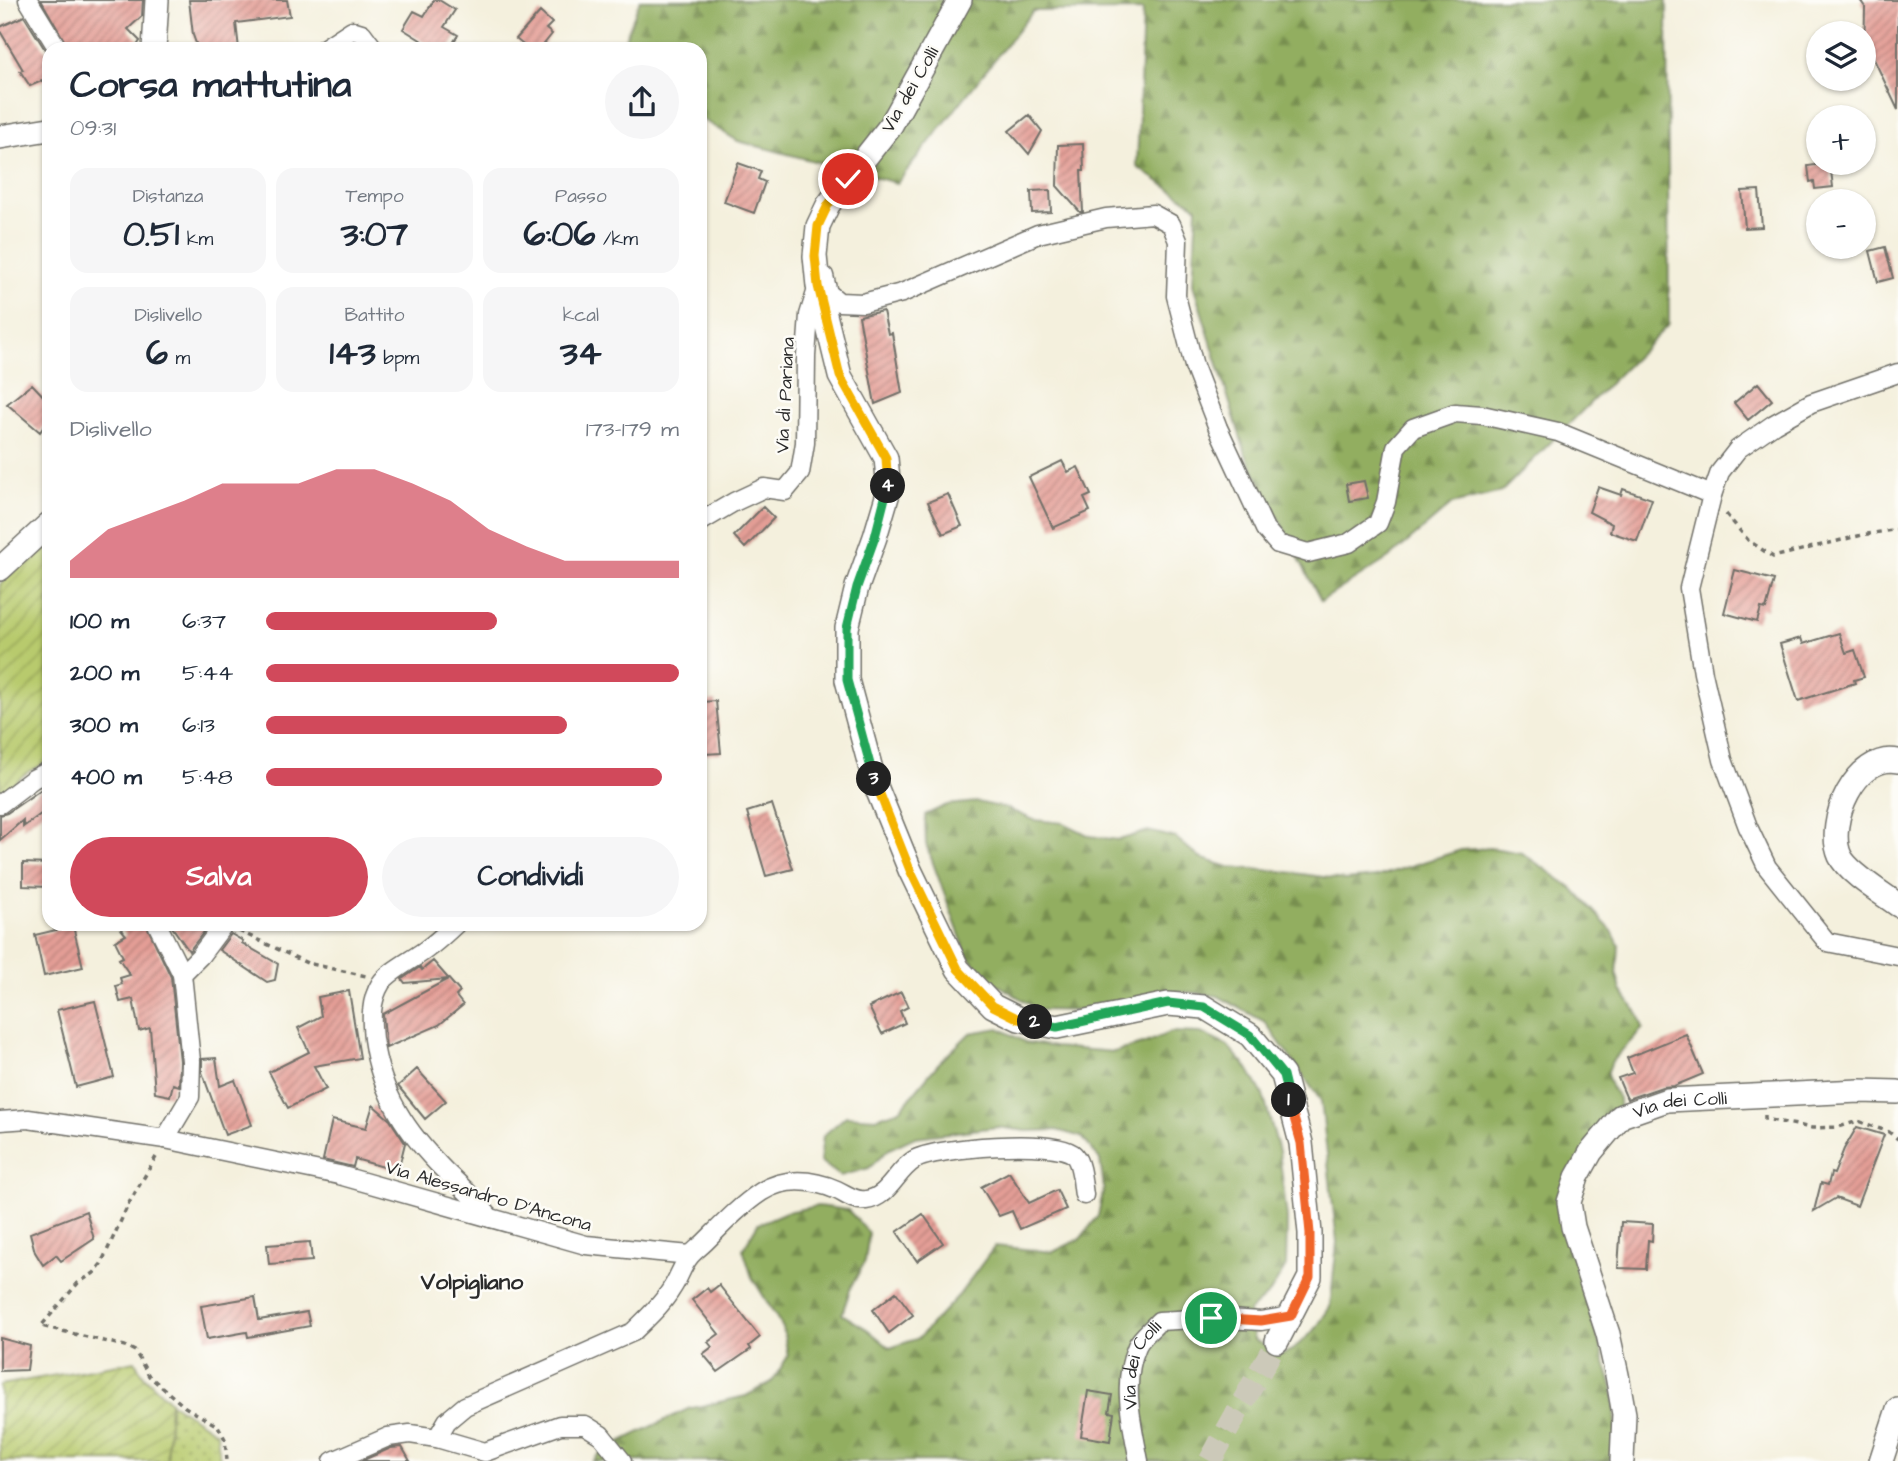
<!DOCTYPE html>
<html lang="it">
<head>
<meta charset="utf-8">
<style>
  body { margin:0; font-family:"Architects Daughter",sans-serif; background:#f6f6f7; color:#1f2937; height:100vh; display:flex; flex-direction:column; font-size:26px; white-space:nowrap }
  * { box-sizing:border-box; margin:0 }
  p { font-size:23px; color:#747a83 }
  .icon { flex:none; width:38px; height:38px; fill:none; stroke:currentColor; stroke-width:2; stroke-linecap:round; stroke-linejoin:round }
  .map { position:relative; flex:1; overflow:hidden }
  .panel { position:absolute; left:42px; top:42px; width:665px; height:889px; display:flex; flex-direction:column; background:#fff; border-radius:21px; box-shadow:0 2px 5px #0004 }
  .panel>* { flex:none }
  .tools { position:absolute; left:1806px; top:21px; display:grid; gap:14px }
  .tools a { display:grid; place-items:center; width:70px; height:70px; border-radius:50%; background:#fff; box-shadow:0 2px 5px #0004; font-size:35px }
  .pin { position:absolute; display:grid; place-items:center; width:60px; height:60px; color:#fff; margin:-30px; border:4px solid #fff; border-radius:50%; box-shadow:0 2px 7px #0007 }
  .km { position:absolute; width:35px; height:35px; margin:-18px; border-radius:50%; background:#222; color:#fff; font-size:19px; line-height:35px; text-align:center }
  .round { display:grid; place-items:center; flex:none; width:74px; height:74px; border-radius:37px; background:#f6f6f7 }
  .summary { display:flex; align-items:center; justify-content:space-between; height:119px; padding:0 28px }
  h1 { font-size:38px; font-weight:700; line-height:52px }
  .stats { display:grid; grid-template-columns:repeat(3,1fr); gap:10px; height:119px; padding:7px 28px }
  .stats div { display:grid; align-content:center; border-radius:18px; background:#f6f6f7; text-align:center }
  .stats b { font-size:35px; font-weight:700 }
  .stats small { font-size:19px; font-weight:400 }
  .stats p { font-size:19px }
  .chart { height:196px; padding:14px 28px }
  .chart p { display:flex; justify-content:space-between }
  .chart svg { width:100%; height:126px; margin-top:7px; fill:#d1495b; opacity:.7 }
  .cta { display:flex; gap:14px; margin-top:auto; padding:14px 28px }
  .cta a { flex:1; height:80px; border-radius:42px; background:#d1495b; color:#fff; font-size:28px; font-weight:700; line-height:80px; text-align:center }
  .cta a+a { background:#f6f6f7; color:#1f2937 }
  ul { padding:0 28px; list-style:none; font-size:23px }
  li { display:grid; grid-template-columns:112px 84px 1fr; align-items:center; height:52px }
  li i { height:18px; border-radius:9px; background:#d1495b }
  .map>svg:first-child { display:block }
  .grass { fill:url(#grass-dots); stroke:#727a4c; stroke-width:2 }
  .forest { fill:url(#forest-firs); stroke:#5e6c46; stroke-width:2 }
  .garden { fill:url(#garden-furrows); stroke:#727a4c; stroke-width:2 }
  .building { fill:url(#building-hatch) }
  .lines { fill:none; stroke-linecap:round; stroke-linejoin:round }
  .secondary-tunnel { stroke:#ccc9b9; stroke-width:23; stroke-dasharray:23 11; stroke-linecap:butt }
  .street-casing { stroke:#717069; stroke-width:21 }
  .secondary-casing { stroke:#717069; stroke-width:26 }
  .path { stroke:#717069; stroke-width:3.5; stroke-dasharray:5 5; stroke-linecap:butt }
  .street { stroke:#fff; stroke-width:18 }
  .secondary { stroke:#fff; stroke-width:23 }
  .split-1-casing { stroke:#fff; stroke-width:14 }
  .split-2-casing { stroke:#fff; stroke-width:14 }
  .split-3-casing { stroke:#fff; stroke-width:14 }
  .split-4-casing { stroke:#fff; stroke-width:14 }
  .split-5-casing { stroke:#fff; stroke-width:14 }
  .split-1 { stroke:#f0652b; stroke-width:9 }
  .split-2 { stroke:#22a559; stroke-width:9 }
  .split-3 { stroke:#f5b400; stroke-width:9 }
  .split-4 { stroke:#22a559; stroke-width:9 }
  .split-5 { stroke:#f5b400; stroke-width:9 }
  .labels { text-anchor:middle; stroke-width:5; stroke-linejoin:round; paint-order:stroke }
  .street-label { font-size:19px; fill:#2b2b2b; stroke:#fdfcf7 }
  .quarter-label { font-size:23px; font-weight:bold; fill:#2b2b2b; stroke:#fdfcf7 }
</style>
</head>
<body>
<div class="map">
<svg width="1898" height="1461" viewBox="0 0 1898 1461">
  <defs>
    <pattern id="grass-dots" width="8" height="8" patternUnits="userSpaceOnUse" patternTransform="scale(1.75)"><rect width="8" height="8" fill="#b8ca6d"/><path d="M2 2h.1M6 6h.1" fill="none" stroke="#96a45a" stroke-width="1.8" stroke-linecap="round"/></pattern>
    <pattern id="forest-firs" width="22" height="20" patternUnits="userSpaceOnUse" patternTransform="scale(1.75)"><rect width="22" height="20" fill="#92ae60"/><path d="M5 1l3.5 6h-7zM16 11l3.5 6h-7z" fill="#778e4f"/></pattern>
    <pattern id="garden-furrows" width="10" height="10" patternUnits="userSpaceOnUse" patternTransform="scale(1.75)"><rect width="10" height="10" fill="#b8ca6d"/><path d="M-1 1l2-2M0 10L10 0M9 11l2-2" fill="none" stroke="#96a45a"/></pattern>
    <pattern id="building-hatch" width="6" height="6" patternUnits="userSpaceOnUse" patternTransform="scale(1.75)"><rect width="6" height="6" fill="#e49e96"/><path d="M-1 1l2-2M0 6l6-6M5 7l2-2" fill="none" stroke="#b9817b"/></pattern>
  </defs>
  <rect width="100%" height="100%" fill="#fdfcf7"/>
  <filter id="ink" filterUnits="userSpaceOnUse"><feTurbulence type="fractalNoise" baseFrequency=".0143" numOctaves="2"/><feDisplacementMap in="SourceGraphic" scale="14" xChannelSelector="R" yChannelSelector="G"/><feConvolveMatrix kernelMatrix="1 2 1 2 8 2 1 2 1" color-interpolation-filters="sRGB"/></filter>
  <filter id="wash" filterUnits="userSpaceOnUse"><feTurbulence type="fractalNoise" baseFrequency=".00686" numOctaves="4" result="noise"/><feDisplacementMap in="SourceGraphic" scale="28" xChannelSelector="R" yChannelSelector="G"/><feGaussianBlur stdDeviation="1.57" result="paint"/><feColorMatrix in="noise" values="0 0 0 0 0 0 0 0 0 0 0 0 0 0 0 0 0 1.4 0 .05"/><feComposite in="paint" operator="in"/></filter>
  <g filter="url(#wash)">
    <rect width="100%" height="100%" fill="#f4f0dd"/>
    <path class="grass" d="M 170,1402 L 217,1433 L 220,1461 L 167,1461 Z"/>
    <path class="forest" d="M 640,0 L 1667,0 L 1669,324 L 1501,492 L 1452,504 L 1389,558 L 1321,601 L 1246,455 L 1193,284 L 1197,207 L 1137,167 L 1143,10 L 1033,11 L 897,183 L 738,141 L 700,118 L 700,49 L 621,49 Z
      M 977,802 L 1005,808 L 1034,820 L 1064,823 L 1090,836 L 1119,840 L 1148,831 L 1176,838 L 1200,858 L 1229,867 L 1287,872 L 1345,880 L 1376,877 L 1461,850 L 1492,848 L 1522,853 L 1572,888 L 1612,931 L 1619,945 L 1617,975 L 1621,990 L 1638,1014 L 1643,1028 L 1612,1061 L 1607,1074 L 1612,1089 L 1619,1098 L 1620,1124 L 1574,1192 L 1592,1320 L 1613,1388 L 1617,1433 L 1609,1461 L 593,1461 L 603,1450 L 688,1409 L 746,1396 L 772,1382 L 788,1356 L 783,1328 L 752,1277 L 743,1249 L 758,1224 L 786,1212 L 818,1206 L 848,1210 L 869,1233 L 865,1261 L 851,1287 L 842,1314 L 867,1329 L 890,1348 L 919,1338 L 959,1295 L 995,1246 L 1053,1252 L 1080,1239 L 1098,1216 L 1104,1188 L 1100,1160 L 1082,1137 L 1056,1130 L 1027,1131 L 997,1127 L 915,1137 L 889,1149 L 869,1168 L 840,1176 L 820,1161 L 823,1136 L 846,1116 L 876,1118 L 900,1110 L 938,1064 L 970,1033 L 999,1028 L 1025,1042 L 1054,1047 L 1114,1052 L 1143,1044 L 1171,1032 L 1201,1033 L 1228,1046 L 1249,1070 L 1263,1095 L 1279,1151 L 1287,1218 L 1286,1266 L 1270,1293 L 1248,1312 L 1254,1340 L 1283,1354 L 1292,1350 L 1314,1331 L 1330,1307 L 1337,1242 L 1321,1101 L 1265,1022 L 1218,996 L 1190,992 L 1162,993 L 1090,1011 L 1039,1010 L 987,978 L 967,955 L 926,844 L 925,815 L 947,805 Z"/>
    <path class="garden" d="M 49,539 L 49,762 L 29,771 L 0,794 L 0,584 Z
      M 135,1361 C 144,1380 156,1386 170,1402 L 167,1461 L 0,1461 L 0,1385 Z"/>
    <g id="blocks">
      <path class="building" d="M 41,0 L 143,0 L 142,16 L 128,29 L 140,41 L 135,49 L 69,49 Z
        M 189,0 L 287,0 L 290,16 L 236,23 L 239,49 L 198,49 L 193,35 Z
        M 434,0 L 439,0 L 455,10 L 444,27 L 458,35 L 449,49 L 435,49 L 403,29 L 414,11 L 424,16 Z
        M 1860,0 L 1898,0 L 1898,110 L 1872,55 L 1864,59 L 1865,7 Z
        M 540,12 L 552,23 L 546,29 L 552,34 L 540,49 L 528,49 L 516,39 Z
        M 24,16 L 49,56 L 49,78 L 30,86 L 20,71 L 23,70 L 0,31 L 0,27 Z
        M 1029,115 L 1042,131 L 1029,154 L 1009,131 Z
        M 1083,144 L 1084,171 L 1081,171 L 1083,212 L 1080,212 L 1057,186 L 1058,145 Z
        M 738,163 L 761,171 L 758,179 L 765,182 L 754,213 L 724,202 Z
        M 1830,163 L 1833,187 L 1815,189 L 1814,181 L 1810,182 L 1808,166 Z
        M 1050,190 L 1051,212 L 1032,213 L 1031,191 Z
        M 1759,190 L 1762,227 L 1745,228 L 1742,191 Z
        M 1885,247 L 1893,278 L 1878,282 L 1870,251 Z
        M 883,311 L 888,334 L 892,333 L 902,393 L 875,404 L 859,316 Z
        M 1758,383 L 1772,400 L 1748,420 L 1734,403 Z
        M 32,384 L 49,402 L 49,419 L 40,432 L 7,404 Z
        M 1062,461 L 1068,472 L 1078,467 L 1091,495 L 1084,498 L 1090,511 L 1053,528 L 1029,477 Z
        M 1364,481 L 1368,498 L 1349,501 L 1346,484 Z
        M 1598,487 L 1621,495 L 1623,489 L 1652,499 L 1637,541 L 1610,532 L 1612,524 L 1589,512 Z
        M 948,494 L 962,526 L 943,534 L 928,502 Z
        M 763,507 L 774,518 L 745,548 L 734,536 Z
        M 1735,570 L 1774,580 L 1766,609 L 1761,608 L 1757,622 L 1724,613 Z
        M 1839,633 L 1846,653 L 1855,650 L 1864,677 L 1854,680 L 1855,683 L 1798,701 L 1780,644 L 1801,638 L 1803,644 Z
        M 716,701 L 721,753 L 704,754 L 701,702 Z
        M 49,784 L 49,808 L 23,827 L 23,820 L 0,840 L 0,815 L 7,813 Z
        M 772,804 L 793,869 L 766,876 L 747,812 Z
        M 23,863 L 49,864 L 49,887 L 23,886 Z
        M 117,924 L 146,924 L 171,977 L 180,1061 L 179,1086 L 173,1084 L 170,1096 L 155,1093 L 150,1028 L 139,1031 L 133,999 L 120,1002 L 116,986 L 122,984 L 120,978 L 130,975 L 119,959 L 123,957 L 115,941 L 126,935 Z
        M 170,924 L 210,924 L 189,951 Z
        M 73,926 L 83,967 L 44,976 L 35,935 Z
        M 231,934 L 243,941 L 242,943 L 278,964 L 275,980 L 267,982 L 219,950 Z
        M 433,961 L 460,992 L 456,996 L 463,1005 L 439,1025 L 386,1048 L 383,1014 L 448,979 L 405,983 L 402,979 L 420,967 L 422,970 Z
        M 349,991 L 360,1058 L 314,1066 L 326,1089 L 288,1108 L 269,1072 L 309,1052 L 298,1028 L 321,1016 L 318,997 Z
        M 901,992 L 908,1007 L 900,1011 L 905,1023 L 882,1034 L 869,1007 Z
        M 95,1001 L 114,1077 L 76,1087 L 57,1010 Z
        M 1686,1034 L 1703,1074 L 1674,1086 L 1662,1087 L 1627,1099 L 1618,1078 L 1633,1073 L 1627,1058 Z
        M 216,1058 L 220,1086 L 235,1080 L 252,1125 L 225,1135 L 202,1072 L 202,1059 Z
        M 417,1069 L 446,1101 L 425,1119 L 398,1086 Z
        M 373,1105 L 390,1120 L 405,1143 L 398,1171 L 355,1159 L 353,1167 L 323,1160 L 332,1120 L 366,1128 Z
        M 1857,1127 L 1884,1135 L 1857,1206 L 1836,1198 L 1814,1211 L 1821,1183 L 1828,1185 L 1831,1173 L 1834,1174 L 1844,1149 Z
        M 1009,1172 L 1029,1203 L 1057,1190 L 1066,1209 L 1020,1229 L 1012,1211 L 999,1216 L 981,1187 Z
        M 86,1211 L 94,1239 L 61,1261 L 56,1255 L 43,1265 L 35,1252 L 30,1233 Z
        M 923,1214 L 943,1243 L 917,1261 L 897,1232 Z
        M 1621,1222 L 1653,1224 L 1652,1241 L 1648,1240 L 1646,1269 L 1618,1268 Z
        M 310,1242 L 312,1261 L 269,1264 L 267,1245 Z
        M 719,1285 L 760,1337 L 749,1346 L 751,1349 L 718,1372 L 703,1354 L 712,1347 L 708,1342 L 719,1334 L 692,1300 L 707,1288 L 710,1292 Z
        M 896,1292 L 913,1315 L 889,1333 L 873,1310 Z
        M 255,1297 L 259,1320 L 307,1312 L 310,1326 L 248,1337 L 247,1332 L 207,1339 L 201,1306 Z
        M 0,1338 L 30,1346 L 27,1370 L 0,1371 Z
        M 1088,1391 L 1112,1395 L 1109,1412 L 1114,1413 L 1110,1441 L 1081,1436 Z
        M 402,1447 L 410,1461 L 361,1461 L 391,1448 Z"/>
    </g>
  </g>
  <g filter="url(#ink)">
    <use href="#blocks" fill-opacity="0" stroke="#717069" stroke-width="2"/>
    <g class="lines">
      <path class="secondary-tunnel" d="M 1210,1461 L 1277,1341"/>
      <g class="street-casing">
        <g id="street">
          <path d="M 28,0 L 58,49"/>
          <path d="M 323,49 L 352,30 L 362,33 L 374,49"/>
          <path d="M 824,276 L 828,293 L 839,302 L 863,303 L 902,293 L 1038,234 L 1106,218 L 1153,214 L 1171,224 L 1178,241 L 1176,296 L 1194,366 L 1218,428 L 1265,529 L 1278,544 L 1308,553 L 1349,543 L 1378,523 L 1386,502 L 1396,447 L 1413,428 L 1455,413 L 1482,415 L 1558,432 L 1712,495"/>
          <path d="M 1898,373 L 1811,403 L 1774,424 L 1738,449 L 1720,472 L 1712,495 L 1689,588 L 1703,673 L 1723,760 L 1748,827 L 1767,867 L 1827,942 L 1898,956"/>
          <path d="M 700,522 L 734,502 L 764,488 L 785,491 L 800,473 L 805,443 L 806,356 L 809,315 L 818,286"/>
          <path d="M 0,804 L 33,779 L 49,771"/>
          <path d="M 157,924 L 182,974"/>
          <path d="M 456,924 C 447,932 438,941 428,948 C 416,958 389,971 381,983 C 370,1001 371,1019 373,1039 C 381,1095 407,1133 446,1172 C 462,1187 477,1200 490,1218"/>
          <path d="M 0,1121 L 28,1119 L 165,1139 L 339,1175 L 586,1245 L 690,1255"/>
          <path d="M 165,1139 L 190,1097 L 191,1061 L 182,974 L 200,956 L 224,924"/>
          <path d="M 437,1438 L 447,1421 L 465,1406 L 633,1332 C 647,1318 662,1305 672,1288 C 679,1278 682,1265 690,1256 C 694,1251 701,1246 705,1242 C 723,1224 740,1206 761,1192 C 784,1177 812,1179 837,1190 C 846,1194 855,1202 866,1200 C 888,1198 896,1171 914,1160 C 934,1147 1058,1138 1074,1155 C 1082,1164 1082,1183 1084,1195"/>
          <path d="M 333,1461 L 388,1437 L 410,1434 L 437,1438 L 485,1452 L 560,1425 L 585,1425 L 601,1435 L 622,1461"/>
          <path id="s1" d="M 1139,1461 C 1132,1424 1121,1382 1137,1346 C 1141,1337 1152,1329 1159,1321 L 1211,1318 L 1261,1321 L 1291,1316"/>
        </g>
      </g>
      <g class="secondary-casing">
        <g id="secondary">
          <path d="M 960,0 L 891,125 L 828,205 L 818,226 L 815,256 L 818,286 L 840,376 L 886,458 L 889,490 L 875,537 L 857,587 L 847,628 L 847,680 L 875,784 L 910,870 L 958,969 L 993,1006 L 1019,1019 L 1057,1027 L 1168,1004 L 1204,1007 L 1250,1035 L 1283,1075 L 1301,1143 L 1310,1233 L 1310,1277 L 1277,1341"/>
          <path d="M 154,49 L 157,0"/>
          <path d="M 0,137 L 49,129"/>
          <path d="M 0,569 L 49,524"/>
          <path d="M 1898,761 C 1856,752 1825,823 1840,856 C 1847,872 1883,894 1898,905"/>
          <path id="s2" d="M 1622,1461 L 1624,1414 L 1617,1375 L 1608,1334 L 1573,1227 L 1569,1202 L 1577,1177 L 1591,1152 L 1621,1116 L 1667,1100 L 1859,1091 L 1898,1092"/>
          <path d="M 1881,1461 L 1898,1409"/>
        </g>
      </g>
      <path class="path" d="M 1726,514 L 1748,540 L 1773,557 L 1862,535 L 1898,529
        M 239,931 L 307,963 L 366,976
        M 1765,1115 L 1765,1119 L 1812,1128 L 1839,1127 L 1858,1121 L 1889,1132 L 1898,1139
        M 156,1157 L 129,1203 L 101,1264 L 94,1273 L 78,1283 L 41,1326 L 125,1346 L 135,1351 L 149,1376 L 185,1407 L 218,1426 L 225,1439 L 227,1461"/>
      <use href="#street" class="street"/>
      <use href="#secondary" class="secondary"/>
    </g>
  </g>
  <g class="lines" filter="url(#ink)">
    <g class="split-1-casing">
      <path id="split-1" d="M 1211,1318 L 1261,1321 L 1291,1316 L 1310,1277 L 1310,1233 L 1301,1143 L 1289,1100"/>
    </g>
    <g class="split-2-casing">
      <path id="split-2" d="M 1035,1022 L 1057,1027 L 1168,1003 L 1204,1007 L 1250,1035 L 1283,1075 L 1289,1100"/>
    </g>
    <g class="split-3-casing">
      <path id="split-3" d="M 874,779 L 910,870 L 958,969 L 993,1006 L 1019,1019 L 1035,1022"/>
    </g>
    <g class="split-4-casing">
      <path id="split-4" d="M 874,779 L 847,680 L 847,628 L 857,587 L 875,537 L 888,486"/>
    </g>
    <g class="split-5-casing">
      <path id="split-5" d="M 848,179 L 828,205 L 818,226 L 815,256 L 818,286 L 840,376 L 886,458 L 888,486"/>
    </g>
    <use href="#split-1" class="split-1"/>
    <use href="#split-2" class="split-2"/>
    <use href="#split-3" class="split-3"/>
    <use href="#split-4" class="split-4"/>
    <use href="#split-5" class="split-5"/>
  </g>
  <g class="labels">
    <g class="street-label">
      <text transform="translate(909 89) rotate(-60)" y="7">Via dei Colli</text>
      <text transform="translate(784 395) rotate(-87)" y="7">Via di Pariana</text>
      <text dy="7" stroke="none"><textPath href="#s2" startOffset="429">Via dei Colli</textPath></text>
      <text transform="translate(489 1195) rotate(16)" y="7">Via Alessandro D'Ancona</text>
      <text dy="7" stroke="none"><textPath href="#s1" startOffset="100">Via dei Colli</textPath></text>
    </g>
    <g class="quarter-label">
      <text x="472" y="1289">Volpigliano</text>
    </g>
  </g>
</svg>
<div class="tools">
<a><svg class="icon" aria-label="layers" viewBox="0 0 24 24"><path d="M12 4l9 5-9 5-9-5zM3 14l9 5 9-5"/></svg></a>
<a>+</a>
<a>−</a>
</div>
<div class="pin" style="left:1211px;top:1318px;background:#1e9e55"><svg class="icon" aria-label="arrive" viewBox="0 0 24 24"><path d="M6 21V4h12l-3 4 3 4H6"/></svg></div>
<div class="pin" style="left:848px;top:179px;background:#d93025"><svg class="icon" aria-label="check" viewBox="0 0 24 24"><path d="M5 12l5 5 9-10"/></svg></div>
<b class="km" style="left:1289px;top:1100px">1</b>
<b class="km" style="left:1035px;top:1022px">2</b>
<b class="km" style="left:874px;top:779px">3</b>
<b class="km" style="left:888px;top:486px">4</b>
<section class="panel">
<div class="summary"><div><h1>Corsa mattutina</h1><p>09:31</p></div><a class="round"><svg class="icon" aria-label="share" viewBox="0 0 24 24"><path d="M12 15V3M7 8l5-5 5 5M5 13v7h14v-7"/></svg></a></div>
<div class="stats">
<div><p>Distanza</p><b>0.51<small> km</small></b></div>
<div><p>Tempo</p><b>3:07</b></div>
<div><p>Passo</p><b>6:06<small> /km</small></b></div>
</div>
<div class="stats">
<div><p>Dislivello</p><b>6<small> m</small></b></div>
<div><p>Battito</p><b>143<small> bpm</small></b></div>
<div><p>kcal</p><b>34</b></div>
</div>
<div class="chart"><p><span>Dislivello</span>173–179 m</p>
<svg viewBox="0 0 160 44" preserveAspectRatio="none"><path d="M0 44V38L10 27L20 22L30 17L40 11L50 11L60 11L70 6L80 6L90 11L100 17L110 27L120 33L130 38L140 38L150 38L160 38V44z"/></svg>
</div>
<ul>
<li><b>100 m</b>6:37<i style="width:56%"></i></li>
<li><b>200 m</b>5:44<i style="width:100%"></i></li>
<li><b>300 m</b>6:13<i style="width:73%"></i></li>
<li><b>400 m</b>5:48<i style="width:96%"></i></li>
</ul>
<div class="cta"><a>Salva</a><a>Condividi</a></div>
</section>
</div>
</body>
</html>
